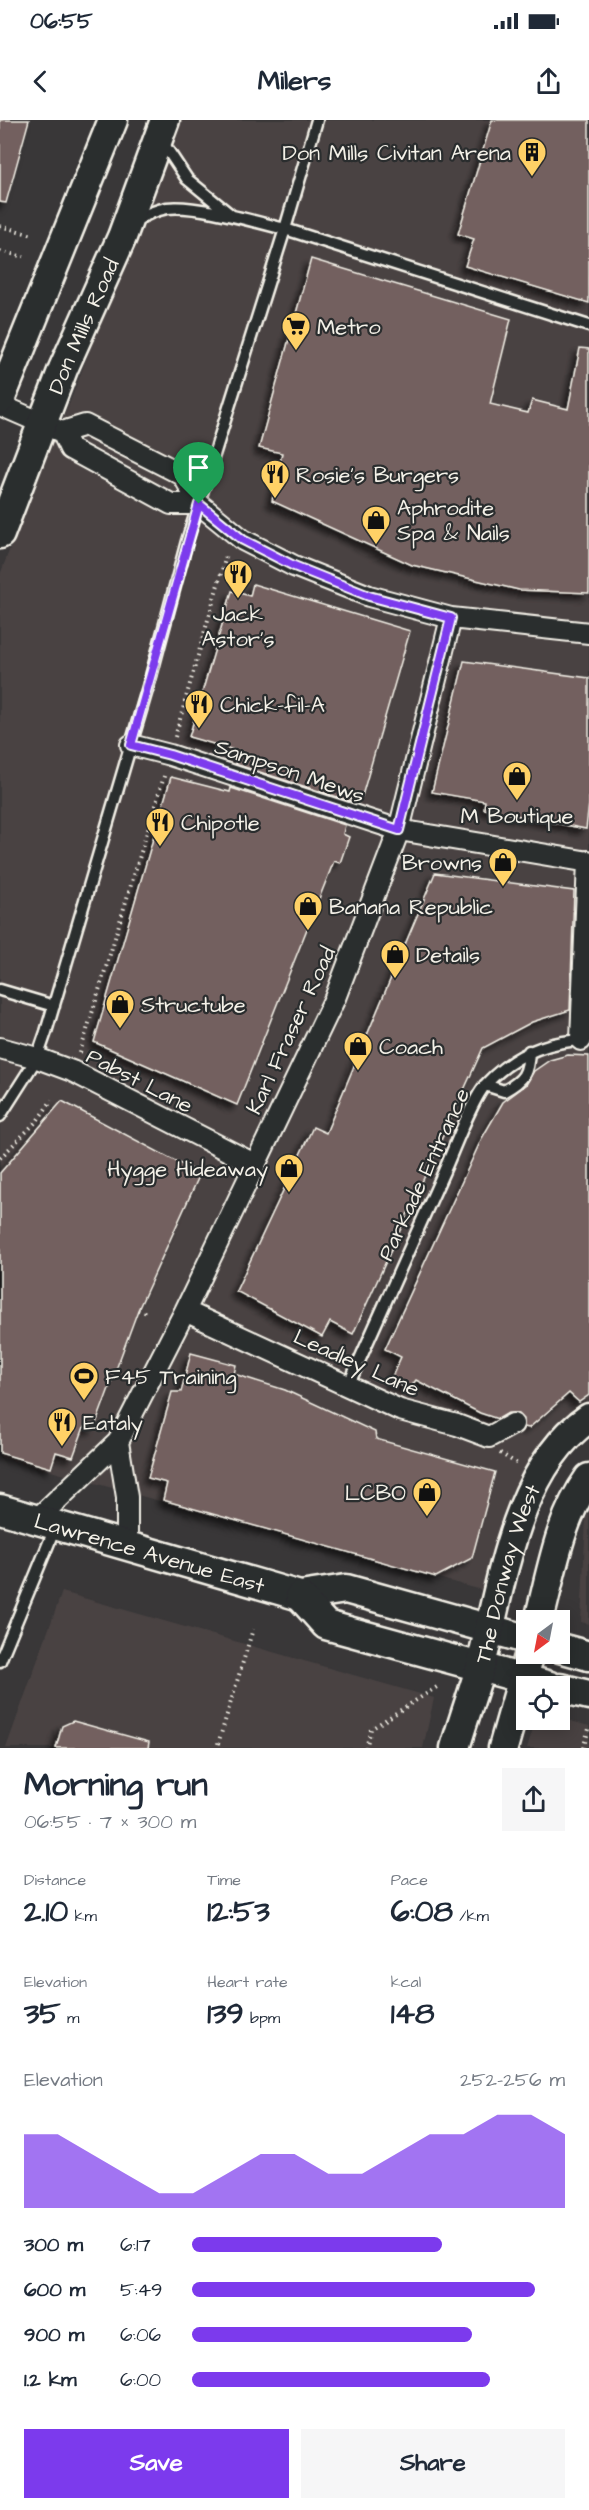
<!DOCTYPE html>
<html lang="en">
<head>
<meta charset="utf-8">
<style>
  body { margin:0; font-family:"Architects Daughter",sans-serif; background:#f6f6f7; color:#1f2937; height:100vh; display:flex; flex-direction:column; font-size:22px; white-space:nowrap }
  * { box-sizing:border-box; margin:0 }
  p { font-size:20px; color:#747a83 }
  .icon { flex:none; width:33px; height:33px; fill:none; stroke:currentColor; stroke-width:2; stroke-linecap:round; stroke-linejoin:round }
  .map { position:relative; height:1628px; overflow:hidden }
  .drawer { display:flex; flex-direction:column; background:#fff; flex:1 }
  .drawer>* { flex:none }
  .needle { width:39px; rotate:212deg }
  .tools { position:absolute; left:516px; top:1490px; display:grid; gap:12px }
  .tools a { display:grid; place-items:center; width:54px; height:54px; border-radius:0px; background:#fff; box-shadow:0 3px 15px #0003; font-size:30px }
  .pin { position:absolute; display:grid; place-items:center; width:51px; height:51px; color:#fff; margin:-62px -26px; border-radius:50% 50% 50% 0; rotate:-45deg; box-shadow:0 0 6px #0007 }
  .pin .icon { rotate:45deg }
  .round { display:grid; place-items:center; flex:none; width:63px; height:63px; border-radius:0px; background:#f6f6f7 }
  .summary { display:flex; align-items:center; justify-content:space-between; height:102px; padding:0 24px }
  h1 { font-size:33px; font-weight:700; line-height:45px }
  .stats { display:grid; grid-template-columns:repeat(3,1fr); gap:9px; height:102px; padding:6px 24px }
  .stats div { display:grid; align-content:center }
  .stats b { font-size:30px; font-weight:700 }
  .stats small { font-size:16px; font-weight:400 }
  .stats p { font-size:16px }
  .chart { height:168px; padding:12px 24px }
  .chart p { display:flex; justify-content:space-between }
  .chart svg { width:100%; height:108px; margin-top:6px; fill:#7c3aed; opacity:.7 }
  .button { display:flex; gap:12px; margin-top:auto; padding:12px 24px }
  .button a { flex:1; height:69px; border-radius:0px; background:#7c3aed; color:#fff; font-size:24px; font-weight:700; line-height:69px; text-align:center }
  .button a+a { background:#f6f6f7; color:#1f2937 }
  ul { padding:0 24px; list-style:none; font-size:20px }
  li { display:grid; grid-template-columns:96px 72px 1fr; align-items:center; height:45px }
  li i { height:15px; border-radius:8px; background:#7c3aed }
  .status { display:flex; justify-content:space-between; align-items:center; height:42px; padding:0 30px; background:#fff; direction:ltr }
  .status svg { height:16px; fill:currentColor }
  header { display:flex; justify-content:space-between; align-items:center; height:78px; padding:0 24px; background:#fff; font-size:27px; font-weight:700 }
  .map>svg:first-child { display:block }
  .built { fill:#4a4343 }
  .building { fill:#73605e; stroke:#f4f1e8; stroke-width:1.5; filter:url(#shadow) }
  .lines { fill:none; stroke-linecap:round; stroke-linejoin:round }
  .lane-casing { stroke:#f4f1e8; stroke-width:15 }
  .street-casing { stroke:#f4f1e8; stroke-width:24 }
  .secondary-casing { stroke:#f4f1e8; stroke-width:33 }
  .path { stroke:#f4f1e8; stroke-width:4; stroke-dasharray:1.5 4.5; stroke-linecap:butt }
  .lane { stroke:#2a2d2e; stroke-width:10 }
  .street { stroke:#2a2d2e; stroke-width:20 }
  .secondary { stroke:#2a2d2e; stroke-width:28 }
  .route-casing { stroke:#fff; stroke-width:12 }
  .route { stroke:#7c3aed; stroke-width:8 }
  .labels { text-anchor:middle; stroke-width:4.5; stroke-linejoin:round; paint-order:stroke }
  .poi-label { font-size:22px; fill:#f4f1e8; stroke:#2a2d2e; text-anchor:start }
  .street-label { font-size:22px; fill:#f4f1e8; stroke:#2a2d2e }
</style>
</head>
<body>
<div class="status"><b>06:55</b><svg viewBox="0 0 49 12"><path d="M0 12V9h3v3zM5 12V6h3v6zM10 12V3h3v9zM15 12V0h3v12zM26 1h20v11H26zM47 4h2v5h-2z"/></svg></div>
<header><svg class="icon" aria-label="back" viewBox="0 0 24 24"><path d="M15 5l-7 7 7 7"/></svg>Milers<svg class="icon" aria-label="share" viewBox="0 0 24 24"><path d="M12 15V3M7 8l5-5 5 5M5 13v7h14v-7"/></svg></header>
<div class="map">
<svg width="589" height="1628" viewBox="0 0 589 1628">
  <defs>
    <filter id="shadow"><feDropShadow dx="-5.5" dy="5.5" stdDeviation="3" flood-color="#0009"/></filter>
  </defs>
  <rect width="100%" height="100%" fill="#393738"/>
  <filter id="ink" filterUnits="userSpaceOnUse"><feTurbulence type="fractalNoise" baseFrequency=".0167" numOctaves="2"/><feDisplacementMap in="SourceGraphic" scale="12" xChannelSelector="R" yChannelSelector="G"/><feConvolveMatrix kernelMatrix="1 2 1 2 8 2 1 2 1" color-interpolation-filters="sRGB"/></filter>
  <g filter="url(#ink)">
    <path class="built" d="M 178,0 L 589,0 L 589,1291 L 563,1305 L 516,1366 L 489,1472 L 0,1337 L 0,455 L 39,351 L 68,287 Z
      M 589,1394 L 589,1504 L 581,1502 L 586,1398 Z
      M 62,1472 L 434,1578 L 423,1628 L 6,1628 Z
      M 560,1598 L 589,1606 L 589,1628 L 527,1628 L 536,1599 Z"/>
    <path class="building" d="M 0,0 L 29,0 L 6,83 L 0,82 Z
      M 492,0 L 589,0 L 589,183 L 465,146 L 474,119 L 458,114 Z
      M 311,139 L 511,199 L 490,284 L 528,293 L 532,280 L 568,289 L 580,228 L 589,229 L 589,473 L 519,470 L 412,445 L 272,381 L 282,333 L 259,328 Z
      M 253,464 L 410,511 L 362,676 L 352,673 L 350,681 L 235,644 L 238,631 L 189,617 L 232,471 L 250,476 Z
      M 464,541 L 589,558 L 589,683 L 586,709 L 484,689 L 485,681 L 432,672 Z
      M 171,657 L 230,672 L 231,668 L 345,705 L 343,714 L 349,717 L 340,743 L 334,741 L 237,985 L 94,922 Z
      M 435,753 L 574,771 L 570,890 L 532,902 L 483,928 L 353,1214 L 330,1202 L 322,1217 L 236,1171 L 313,1007 L 326,1013 Z
      M 568,935 L 589,936 L 589,1275 L 579,1282 L 569,1273 L 529,1308 L 524,1307 L 524,1299 L 519,1294 L 508,1293 L 498,1299 L 480,1293 L 416,1260 L 409,1269 L 390,1261 L 401,1237 L 385,1229 L 482,1018 L 503,982 L 526,965 L 534,951 L 550,940 Z
      M 62,981 L 200,1054 L 138,1190 L 94,1309 L 84,1307 L 73,1337 L 56,1332 L 51,1348 L 0,1333 L 0,1053 Z
      M 191,1233 L 236,1245 L 234,1254 L 285,1270 L 375,1312 L 376,1319 L 495,1352 L 472,1438 L 436,1457 L 163,1380 L 167,1363 L 148,1358 L 172,1272 L 181,1272 Z
      M 73,1601 L 149,1622 L 148,1628 L 56,1628 L 62,1606 Z"/>
    <g class="lines">
      <g class="lane-casing">
        <path id="lane" d="M 161,20 L 187,59 L 231,95
          M 133,102 C 143,96 155,90 167,88 C 195,84 256,102 285,109 L 589,206
          M 0,870 L 54,886
          M 485,965 L 504,971 C 524,960 528,954 529,931
          M 0,996 L 37,938 L 46,912 L 150,560 L 187,421 L 285,109 L 317,0
          M 348,1266 C 380,1194 413,1121 445,1049 C 454,1029 473,977 487,963 C 514,935 546,921 584,920
          M 0,1541 L 55,1408"/>
      </g>
      <g class="street-casing">
        <path id="street" d="M 0,285 L 62,312 L 70,329 L 171,384 L 199,384
          M 62,312 L 85,305 L 183,355 L 199,384 L 243,420 L 294,446 L 369,476 L 451,498 L 589,513
          M 131,625 L 170,635 L 399,710 L 589,742
          M 581,920 L 588,741
          M 0,928 L 37,938 L 72,951 L 254,1044
          M 185,1191 L 400,1290 L 457,1305 L 489,1317 L 513,1304
          M 118,1322 L 127,1377 L 127,1425
          M 37,1399 L 118,1322 L 185,1191 L 335,878 L 399,710 L 451,498"/>
      </g>
      <g class="secondary-casing">
        <g id="secondary">
          <path d="M 0,280 L 113,0"/>
          <path id="s1" d="M 0,414 L 63,249 L 122,117 L 165,0"/>
          <path id="s2" d="M 0,1389 L 300,1476 L 346,1469 L 526,1519"/>
          <path d="M 300,1476 L 326,1505 L 550,1566"/>
          <path d="M 539,1500 C 552,1451 559,1400 589,1358"/>
          <path d="M 560,1528 L 589,1536"/>
          <path d="M 560,1568 L 589,1575"/>
          <path id="s3" d="M 455,1628 C 463,1600 473,1573 481,1545 C 501,1465 516,1347 589,1298"/>
          <path d="M 503,1628 L 530,1533"/>
        </g>
      </g>
      <path class="path" d="M 0,106 L 33,115
        M 0,131 L 24,137
        M 175,617 L 226,436
        M 80,933 L 165,653
        M 0,1038 L 37,1001 L 52,980
        M 138,1190 L 147,1193
        M 500,1333 L 519,1345
        M 218,1624 L 253,1509
        M 366,1628 L 371,1609 L 440,1565
        M 583,1628 L 589,1609"/>
      <use href="#lane" class="lane"/>
      <use href="#street" class="street"/>
      <use href="#secondary" class="secondary"/>
    </g>
  </g>
  <g class="lines" filter="url(#ink)">
    <g class="route-casing">
      <path id="route" d="M 199,384 L 243,420 L 294,446 L 369,476 L 451,498 L 399,710 L 170,635 L 131,625 Z"/>
    </g>
    <use href="#route" class="route"/>
  </g>
  <defs>
    <g id="building-pin" transform="scale(1.5)"><path d="M0 17L-7.5 6A9.5 9.5 0 1 1 7.5 6Z" fill="#ffd166" stroke="#2a2d2e"/><path d="M-4-6H4V6H1V3H-1V6H-4ZM-2.5-4.3h1.7v1.8h-1.7ZM.8-4.3h1.7v1.8H.8ZM-2.5-1h1.7V.8h-1.7ZM.8-1h1.7V.8H.8Z" fill="#111"/></g>
    <g id="supermarket-pin" transform="scale(1.5)"><path d="M0 17L-7.5 6A9.5 9.5 0 1 1 7.5 6Z" fill="#ffd166" stroke="#2a2d2e"/><path d="M-6-5.5h2.5l.6 2H6L4.5 2H-2.5L-4.4-4H-6ZM-1.5 3.2a1.3 1.3 0 1 0 .1 0ZM3 3.2a1.3 1.3 0 1 0 .1 0Z" fill="#111"/></g>
    <g id="restaurant-pin" transform="scale(1.5)"><path d="M0 17L-7.5 6A9.5 9.5 0 1 1 7.5 6Z" fill="#ffd166" stroke="#2a2d2e"/><path d="M-5-6h1v4h1v-4h1v4h1v-4h1v5L-1.5 .5V6h-2V.5L-5-1ZM5-6V6H3V1.5H1.5Q1.5-4 5-6Z" fill="#111"/></g>
    <g id="shop-pin" transform="scale(1.5)"><path d="M0 17L-7.5 6A9.5 9.5 0 1 1 7.5 6Z" fill="#ffd166" stroke="#2a2d2e"/><path d="M-5-2.5h2.3a2.7 3.5 0 0 1 5.4 0H5L5.5 6h-11ZM-1.5-2.5h3a1.5 2.3 0 0 0-3 0Z" fill="#111"/></g>
    <g id="stadium-pin" transform="scale(1.5)"><path d="M0 17L-7.5 6A9.5 9.5 0 1 1 7.5 6Z" fill="#ffd166" stroke="#2a2d2e"/><path d="M0-5a6.5 5 0 1 0 0 10a6.5 5 0 1 0 0-10ZM-3.5-1.8h7v3.6h-7Z" fill="#111"/></g>
  </defs>
  <g fill-rule="evenodd">
    <use href="#building-pin" x="532" y="32"/>
    <use href="#supermarket-pin" x="296" y="206"/>
    <use href="#restaurant-pin" x="275" y="354"/>
    <use href="#shop-pin" x="376" y="400"/>
    <use href="#restaurant-pin" x="238" y="454"/>
    <use href="#restaurant-pin" x="199" y="584"/>
    <use href="#shop-pin" x="517" y="656"/>
    <use href="#restaurant-pin" x="160" y="702"/>
    <use href="#shop-pin" x="503" y="742"/>
    <use href="#shop-pin" x="308" y="786"/>
    <use href="#shop-pin" x="395" y="834"/>
    <use href="#shop-pin" x="120" y="884"/>
    <use href="#shop-pin" x="358" y="926"/>
    <use href="#shop-pin" x="289" y="1048"/>
    <use href="#stadium-pin" x="84" y="1256"/>
    <use href="#restaurant-pin" x="62" y="1302"/>
    <use href="#shop-pin" x="427" y="1372"/>
  </g>
  <g class="labels">
    <g class="poi-label">
      <text x="511" y="40" text-anchor="end">Don Mills Civitan Arena</text>
      <text x="317" y="214">Metro</text>
      <text x="296" y="362">Rosie’s Burgers</text>
      <text x="397" y="395">Aphrodite<tspan x="397" dy="25">Spa &amp; Nails</tspan></text>
      <text x="238" y="501" text-anchor="middle">Jack<tspan x="238" dy="25">Astor's</tspan></text>
      <text x="220" y="592">Chick-fil-A</text>
      <text x="517" y="703" text-anchor="middle">M Boutique</text>
      <text x="181" y="710">Chipotle</text>
      <text x="482" y="750" text-anchor="end">Browns</text>
      <text x="329" y="794">Banana Republic</text>
      <text x="416" y="842">Details</text>
      <text x="141" y="892">Structube</text>
      <text x="379" y="934">Coach</text>
      <text x="268" y="1056" text-anchor="end">Hygge Hideaway</text>
      <text x="105" y="1264">F45 Training</text>
      <text x="83" y="1310">Eataly</text>
      <text x="406" y="1380" text-anchor="end">LCBO</text>
    </g>
    <g class="street-label">
      <text dy="8" stroke="none"><textPath href="#s1" startOffset="224">Don Mills Road</textPath></text>
      <text transform="translate(290 650) rotate(19)" y="8">Sampson Mews</text>
      <text transform="translate(290 910) rotate(-65)" y="8">Karl Fraser Road</text>
      <text transform="translate(140 960) rotate(27)" y="8">Pabst Lane</text>
      <text transform="translate(423 1054) rotate(-65)" y="8">Parkade Entrance</text>
      <text transform="translate(357 1242) rotate(24)" y="8">Leadley Lane</text>
      <text dy="8" stroke="none"><textPath href="#s2" startOffset="156">Lawrence Avenue East</textPath></text>
      <text dy="8" stroke="none"><textPath href="#s3" startOffset="182">The Donway West</textPath></text>
    </g>
  </g>
</svg>
<div class="tools">
<a><svg class="needle" viewBox="-14 -14 28 28"><path d="M0-13l5 13h-10z" fill="#e53935"/><path d="M0 13l5-13h-10z" fill="#747a83"/></svg></a>
<a><svg class="icon" aria-label="locate" viewBox="0 0 24 24"><circle cx="12" cy="12" r="6"/><path d="M12 2v4M12 18v4M2 12h4M18 12h4"/></svg></a>
</div>
<div class="pin" style="left:199px;top:384px;background:#1e9e55"><svg class="icon" aria-label="arrive" viewBox="0 0 24 24"><path d="M6 21V4h12l-3 4 3 4H6"/></svg></div>
</div>
<section class="drawer">
<div class="summary"><div><h1>Morning run</h1><p>06:55 · 7 × 300 m</p></div><a class="round"><svg class="icon" aria-label="share" viewBox="0 0 24 24"><path d="M12 15V3M7 8l5-5 5 5M5 13v7h14v-7"/></svg></a></div>
<div class="stats">
<div><p>Distance</p><b>2.10<small> km</small></b></div>
<div><p>Time</p><b>12:53</b></div>
<div><p>Pace</p><b>6:08<small> /km</small></b></div>
</div>
<div class="stats">
<div><p>Elevation</p><b>35<small> m</small></b></div>
<div><p>Heart rate</p><b>139<small> bpm</small></b></div>
<div><p>kcal</p><b>148</b></div>
</div>
<div class="chart"><p><span>Elevation</span>252–256 m</p>
<svg viewBox="0 0 160 44" preserveAspectRatio="none"><path d="M0 44V14L10 14L20 22L30 30L40 38L50 38L60 30L70 22L80 22L90 30L100 30L110 22L120 14L130 14L140 6L150 6L160 14V44z"/></svg>
</div>
<ul>
<li><b>300 m</b>6:17<i style="width:67%"></i></li>
<li><b>600 m</b>5:49<i style="width:92%"></i></li>
<li><b>900 m</b>6:06<i style="width:75%"></i></li>
<li><b>1.2 km</b>6:00<i style="width:80%"></i></li>
</ul>
<div class="button"><a>Save</a><a>Share</a></div>
</section>
</body>
</html>
